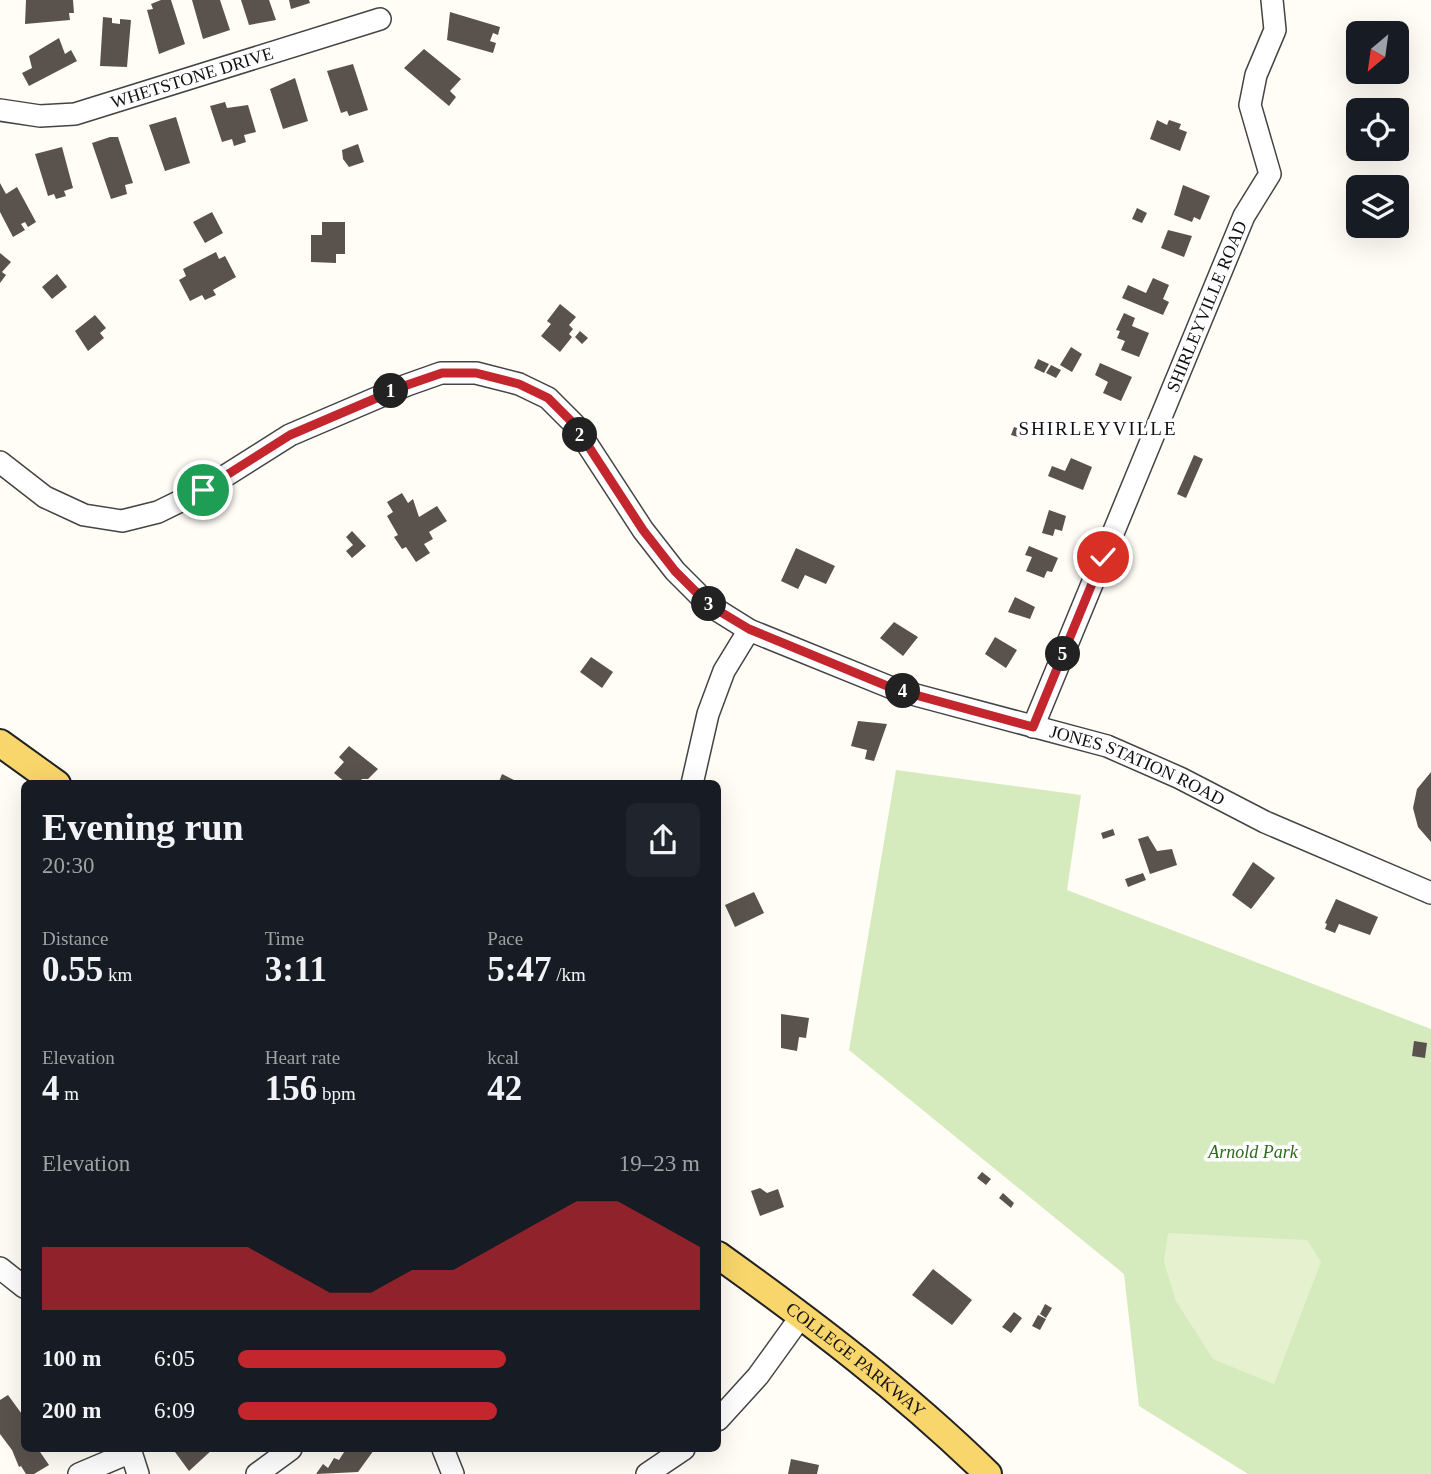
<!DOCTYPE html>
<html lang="en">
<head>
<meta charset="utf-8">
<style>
  body { margin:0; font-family:"Times New Roman",serif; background:#20242c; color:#f1f3f6; height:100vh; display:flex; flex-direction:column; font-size:26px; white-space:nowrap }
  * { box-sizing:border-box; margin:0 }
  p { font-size:23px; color:#9ea1a6 }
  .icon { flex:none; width:38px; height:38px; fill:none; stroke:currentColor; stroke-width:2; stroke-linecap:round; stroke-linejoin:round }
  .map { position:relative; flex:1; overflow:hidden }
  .panel { position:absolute; left:21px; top:780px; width:700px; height:672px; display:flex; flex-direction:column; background:#171b24; border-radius:10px; box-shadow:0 7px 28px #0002 }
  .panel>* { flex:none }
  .needle { width:46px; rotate:209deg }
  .controls { position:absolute; left:1346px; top:21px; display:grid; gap:14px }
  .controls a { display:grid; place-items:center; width:63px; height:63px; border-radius:10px; background:#171b24; box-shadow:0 7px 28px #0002; font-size:35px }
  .pin { position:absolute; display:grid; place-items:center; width:60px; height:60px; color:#fff; margin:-30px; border:4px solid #fff; border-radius:50%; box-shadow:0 2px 7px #0007 }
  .km { position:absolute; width:35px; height:35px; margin:-18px; border-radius:50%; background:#222; color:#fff; font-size:19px; line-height:35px; text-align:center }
  .round { display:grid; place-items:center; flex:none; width:74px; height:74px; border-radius:10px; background:#20242c }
  .overview { display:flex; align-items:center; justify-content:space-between; height:119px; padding:0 21px }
  h1 { font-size:38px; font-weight:700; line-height:52px }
  .figures { display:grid; grid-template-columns:repeat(3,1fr); gap:10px; height:119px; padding:7px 21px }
  .figures div { display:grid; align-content:center }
  .figures b { font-size:35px; font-weight:700 }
  .figures small { font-size:19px; font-weight:400 }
  .figures p { font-size:19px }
  .chart { height:196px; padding:14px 21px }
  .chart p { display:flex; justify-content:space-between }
  .chart svg { width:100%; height:126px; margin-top:7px; fill:#c4262e; opacity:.7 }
  ul { padding:0 21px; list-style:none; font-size:23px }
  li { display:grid; grid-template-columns:112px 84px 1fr; align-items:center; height:52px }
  li i { height:18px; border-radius:9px; background:#c4262e }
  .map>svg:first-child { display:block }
  .green { fill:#d5ebbd }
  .pitch { fill:#e6f2cf }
  .building { fill:#5a524d }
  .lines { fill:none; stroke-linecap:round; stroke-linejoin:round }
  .minor-casing { stroke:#444; stroke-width:24 }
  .major-casing { stroke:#222; stroke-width:30 }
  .minor { stroke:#fff; stroke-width:21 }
  .major { stroke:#f9d66b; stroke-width:26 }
  .route-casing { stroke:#fff; stroke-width:14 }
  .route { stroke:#c4262e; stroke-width:9 }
  .labels { text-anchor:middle; stroke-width:7; stroke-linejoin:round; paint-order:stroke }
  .street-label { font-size:18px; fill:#111; stroke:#fff }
  .park-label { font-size:18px; font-style:italic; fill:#2f6b1f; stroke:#fff }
  .neighbourhood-label { font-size:19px; letter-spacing:2px; fill:#111; stroke:#fff }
</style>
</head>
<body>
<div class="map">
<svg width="1431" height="1474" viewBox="0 0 1431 1474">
  <rect width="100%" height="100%" fill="#fffdf5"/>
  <path class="green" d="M 896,770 L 1081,795 L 1067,890 L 1431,1029 L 1431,1474 L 1248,1474 L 1139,1406 L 1124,1274 L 849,1050 Z"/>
  <path class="pitch" d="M 1168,1233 L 1307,1240 L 1321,1262 L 1274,1384 L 1213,1359 L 1176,1301 L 1164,1262 Z"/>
  <path class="building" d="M 26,0 L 73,0 L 74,13 L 69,13 L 70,20 L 25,24 Z
    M 161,0 L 171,0 L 185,44 L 159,54 L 147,10 L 153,9 L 151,4 Z
    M 192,0 L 220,0 L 230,30 L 203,39 Z
    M 241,0 L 269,0 L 276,20 L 249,25 Z
    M 289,0 L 309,0 L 310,3 L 291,9 Z
    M 450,12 L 500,27 L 498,35 L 493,33 L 490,41 L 496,43 L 493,53 L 447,40 Z
    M 103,17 L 112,18 L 112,23 L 120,24 L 120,19 L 131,20 L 127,67 L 100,66 Z
    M 59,38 L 65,54 L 71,50 L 77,61 L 29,86 L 22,73 L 32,68 L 29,56 Z
    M 424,49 L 461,79 L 450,91 L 456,97 L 449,106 L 404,68 Z
    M 353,64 L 368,110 L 349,116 L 347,111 L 341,113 L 327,71 Z
    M 295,78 L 308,121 L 283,129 L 270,89 Z
    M 225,102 L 227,108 L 248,105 L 256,132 L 244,135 L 246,142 L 234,146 L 232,139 L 222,142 L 210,106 Z
    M 176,117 L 190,163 L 165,171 L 149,125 Z
    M 1157,120 L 1167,125 L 1169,120 L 1181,124 L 1179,129 L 1187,132 L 1180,151 L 1150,139 Z
    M 110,137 L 118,137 L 133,183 L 125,185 L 127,194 L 111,199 L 92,143 Z
    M 358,144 L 364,162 L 349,167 L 343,159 L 342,150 Z
    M 62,147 L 73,188 L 64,191 L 66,196 L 56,199 L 54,194 L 48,196 L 35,154 Z
    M 0,183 L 6,194 L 17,187 L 36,222 L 28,227 L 25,222 L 21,224 L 25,230 L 13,237 L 0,212 Z
    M 1183,185 L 1210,196 L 1200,220 L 1194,217 L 1192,222 L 1174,215 Z
    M 1137,208 L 1147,213 L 1142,223 L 1132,219 Z
    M 212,212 L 223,233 L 205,243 L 193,222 Z
    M 322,222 L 345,222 L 345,254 L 336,254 L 336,263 L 311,262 L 311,235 L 322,235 Z
    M 1168,230 L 1192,236 L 1184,257 L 1161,248 Z
    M 216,252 L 219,259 L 225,256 L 236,277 L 213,290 L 216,295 L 205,300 L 202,295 L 190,301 L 179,280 L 186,276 L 183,269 Z
    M 0,253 L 11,262 L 2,272 L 6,275 L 0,283 Z
    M 57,274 L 67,287 L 52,299 L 42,287 Z
    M 1153,278 L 1169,285 L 1163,299 L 1169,302 L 1163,315 L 1122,298 L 1128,285 L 1146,293 Z
    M 560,304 L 576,317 L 569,325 L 573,329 L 569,334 L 572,337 L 560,352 L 541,336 L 551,324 L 547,321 Z
    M 1124,313 L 1135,318 L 1132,326 L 1149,333 L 1139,357 L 1121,350 L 1125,341 L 1117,338 L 1120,331 L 1116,330 Z
    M 95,315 L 106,328 L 100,333 L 104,338 L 88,351 L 75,331 Z
    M 580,331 L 588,338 L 582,344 L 575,337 Z
    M 1071,347 L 1082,354 L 1072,372 L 1060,365 Z
    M 1038,359 L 1049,364 L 1044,373 L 1034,368 Z
    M 1100,363 L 1132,377 L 1121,401 L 1103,393 L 1108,382 L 1095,375 Z
    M 1051,365 L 1061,370 L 1056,378 L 1046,373 Z
    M 1014,427 L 1023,430 L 1021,438 L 1011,435 Z
    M 1194,455 L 1203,459 L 1186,498 L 1177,494 Z
    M 1071,458 L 1092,467 L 1083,490 L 1048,476 L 1052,466 L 1065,471 Z
    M 402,493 L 408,503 L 413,499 L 419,517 L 437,506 L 447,521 L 429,532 L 433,539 L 424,544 L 430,553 L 416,562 L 406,547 L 402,549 L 394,537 L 398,535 L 387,516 L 393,512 L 387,502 Z
    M 1049,510 L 1066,516 L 1062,531 L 1055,529 L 1053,536 L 1042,533 Z
    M 352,531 L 366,546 L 352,558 L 346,551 L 353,545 L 346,537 Z
    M 1029,546 L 1058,558 L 1052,572 L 1047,571 L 1044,578 L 1026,571 L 1032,557 L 1025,555 Z
    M 796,548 L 835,566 L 826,584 L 805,575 L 798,589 L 781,581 Z
    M 1015,597 L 1035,607 L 1030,619 L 1008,612 Z
    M 894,622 L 918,637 L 903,656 L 880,638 Z
    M 995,637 L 1017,650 L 1006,668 L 985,654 Z
    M 591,657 L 613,672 L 602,688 L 580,672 Z
    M 858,721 L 887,724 L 874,761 L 865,759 L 867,750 L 851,746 Z
    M 349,746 L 378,769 L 368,779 L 362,779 L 358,784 L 348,781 L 346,783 L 334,773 L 344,762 L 339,757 Z
    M 1431,772 L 1431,842 L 1418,827 L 1413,808 L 1417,789 Z
    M 502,774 L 522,784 L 498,784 Z
    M 1113,829 L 1115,835 L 1103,839 L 1101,833 Z
    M 1148,836 L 1157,851 L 1172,849 L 1177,865 L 1150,874 L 1138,839 Z
    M 1253,862 L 1275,878 L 1251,909 L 1232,895 Z
    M 1143,873 L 1146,880 L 1128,887 L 1125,879 Z
    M 754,892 L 764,913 L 735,927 L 725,905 Z
    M 1336,899 L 1378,917 L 1370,935 L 1339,924 L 1335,933 L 1325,929 L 1327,924 L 1325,923 Z
    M 781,1014 L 809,1018 L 806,1038 L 799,1037 L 797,1051 L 781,1048 Z
    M 1414,1041 L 1427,1043 L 1425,1058 L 1412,1056 Z
    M 982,1172 L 991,1179 L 986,1185 L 977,1178 Z
    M 760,1188 L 767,1193 L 778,1189 L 784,1207 L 760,1216 L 751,1191 Z
    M 1003,1193 L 1014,1203 L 1011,1208 L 999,1198 Z
    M 933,1269 L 972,1300 L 952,1325 L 912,1295 Z
    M 1045,1304 L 1052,1308 L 1046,1318 L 1040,1314 Z
    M 1014,1312 L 1022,1318 L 1011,1333 L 1002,1327 Z
    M 1038,1315 L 1046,1319 L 1040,1330 L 1032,1326 Z
    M 8,1395 L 24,1417 L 21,1420 L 24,1426 L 24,1449 L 38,1449 L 49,1465 L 34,1474 L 26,1474 L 21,1466 L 19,1467 L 12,1450 L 0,1434 L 0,1400 Z
    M 213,1449 L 189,1471 L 175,1452 L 179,1449 Z
    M 346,1449 L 374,1450 L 358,1472 L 316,1474 L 323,1464 L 328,1468 L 334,1458 L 339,1460 Z
    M 791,1459 L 819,1465 L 817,1474 L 788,1474 Z"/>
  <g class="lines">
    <g class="minor-casing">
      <g id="minor">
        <path id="s1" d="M 0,110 L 40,116 L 75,114 L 380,19"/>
        <path id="s2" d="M 0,462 L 45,497 L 84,515 L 122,521 L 158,512 L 203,490 L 290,435 L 407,385 L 441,373 L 476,373 L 519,384 L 548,398 L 574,424 L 643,530 L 675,571 L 709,605 L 749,630 L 897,690 L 1107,746 L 1180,778 L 1265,822 L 1431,893"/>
        <path id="s3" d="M 1033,727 L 1244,216 L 1270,174 L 1250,105 L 1256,75 L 1275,30 L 1272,0"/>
        <path d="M 692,784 L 708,714 L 724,671 L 749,630"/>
        <path d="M 0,1268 L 24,1287"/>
        <path d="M 718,1420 L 758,1376 L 802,1315"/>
        <path d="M 130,1449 L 138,1474"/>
        <path d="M 443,1449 L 453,1474"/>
        <path d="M 79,1474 L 131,1452"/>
        <path d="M 257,1474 L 291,1449"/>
        <path d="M 647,1474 L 684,1449"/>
      </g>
    </g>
    <g class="major-casing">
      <g id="major">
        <path d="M 0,743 L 57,784"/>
        <path id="s4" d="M 718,1255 C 813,1323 904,1392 988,1474"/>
      </g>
    </g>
    <use href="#minor" class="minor"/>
    <use href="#major" class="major"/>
  </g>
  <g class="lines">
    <g class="route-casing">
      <path id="route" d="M 203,490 L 290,435 L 407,385 L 442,373 L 476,373 L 519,384 L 548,398 L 574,424 L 643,530 L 675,571 L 709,605 L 749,629 L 897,690 L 1033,727 L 1103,557"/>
    </g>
    <use href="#route" class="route"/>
  </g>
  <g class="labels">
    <g class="street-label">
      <text dy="6" stroke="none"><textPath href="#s1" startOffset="198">WHETSTONE DRIVE</textPath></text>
      <text dy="6" stroke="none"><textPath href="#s3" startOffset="455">SHIRLEYVILLE ROAD</textPath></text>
      <text dy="6" stroke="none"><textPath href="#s2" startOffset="1326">JONES STATION ROAD</textPath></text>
      <text dy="6" stroke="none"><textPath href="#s4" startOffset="173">COLLEGE PARKWAY</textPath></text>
    </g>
    <g class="park-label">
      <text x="1253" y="1158">Arnold Park</text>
    </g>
    <g class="neighbourhood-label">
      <text x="1098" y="435">SHIRLEYVILLE</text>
    </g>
  </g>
</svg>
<div class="controls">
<a><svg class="needle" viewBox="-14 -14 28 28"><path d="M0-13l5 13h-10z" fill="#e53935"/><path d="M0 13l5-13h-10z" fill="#9ea1a6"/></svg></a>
<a><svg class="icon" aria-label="locate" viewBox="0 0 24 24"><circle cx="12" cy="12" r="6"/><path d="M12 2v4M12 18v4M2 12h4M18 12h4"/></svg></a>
<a><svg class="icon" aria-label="layers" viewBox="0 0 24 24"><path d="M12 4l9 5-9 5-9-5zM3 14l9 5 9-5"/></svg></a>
</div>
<div class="pin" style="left:203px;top:490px;background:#1e9e55"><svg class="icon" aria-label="arrive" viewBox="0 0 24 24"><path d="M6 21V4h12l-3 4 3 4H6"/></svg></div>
<div class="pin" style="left:1103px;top:557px;background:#d93025"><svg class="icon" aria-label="check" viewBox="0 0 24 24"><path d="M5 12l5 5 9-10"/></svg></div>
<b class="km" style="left:391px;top:391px">1</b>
<b class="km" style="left:580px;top:435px">2</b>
<b class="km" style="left:709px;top:604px">3</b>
<b class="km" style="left:903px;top:691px">4</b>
<b class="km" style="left:1063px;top:654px">5</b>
<section class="panel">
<div class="overview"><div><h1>Evening run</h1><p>20:30</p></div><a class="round"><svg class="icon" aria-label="share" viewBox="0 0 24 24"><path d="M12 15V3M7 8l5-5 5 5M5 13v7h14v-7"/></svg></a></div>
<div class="figures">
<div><p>Distance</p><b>0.55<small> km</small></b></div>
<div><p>Time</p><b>3:11</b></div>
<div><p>Pace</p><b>5:47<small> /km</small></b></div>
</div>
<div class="figures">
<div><p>Elevation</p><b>4<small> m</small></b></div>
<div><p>Heart rate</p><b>156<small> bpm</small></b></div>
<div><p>kcal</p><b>42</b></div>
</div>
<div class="chart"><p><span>Elevation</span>19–23 m</p>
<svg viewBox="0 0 160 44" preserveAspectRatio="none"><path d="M0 44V22L10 22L20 22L30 22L40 22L50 22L60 30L70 38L80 38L90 30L100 30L110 22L120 14L130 6L140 6L150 14L160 22V44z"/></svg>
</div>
<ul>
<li><b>100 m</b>6:05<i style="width:58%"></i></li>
<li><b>200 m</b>6:09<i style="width:56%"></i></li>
</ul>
</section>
</div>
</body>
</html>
